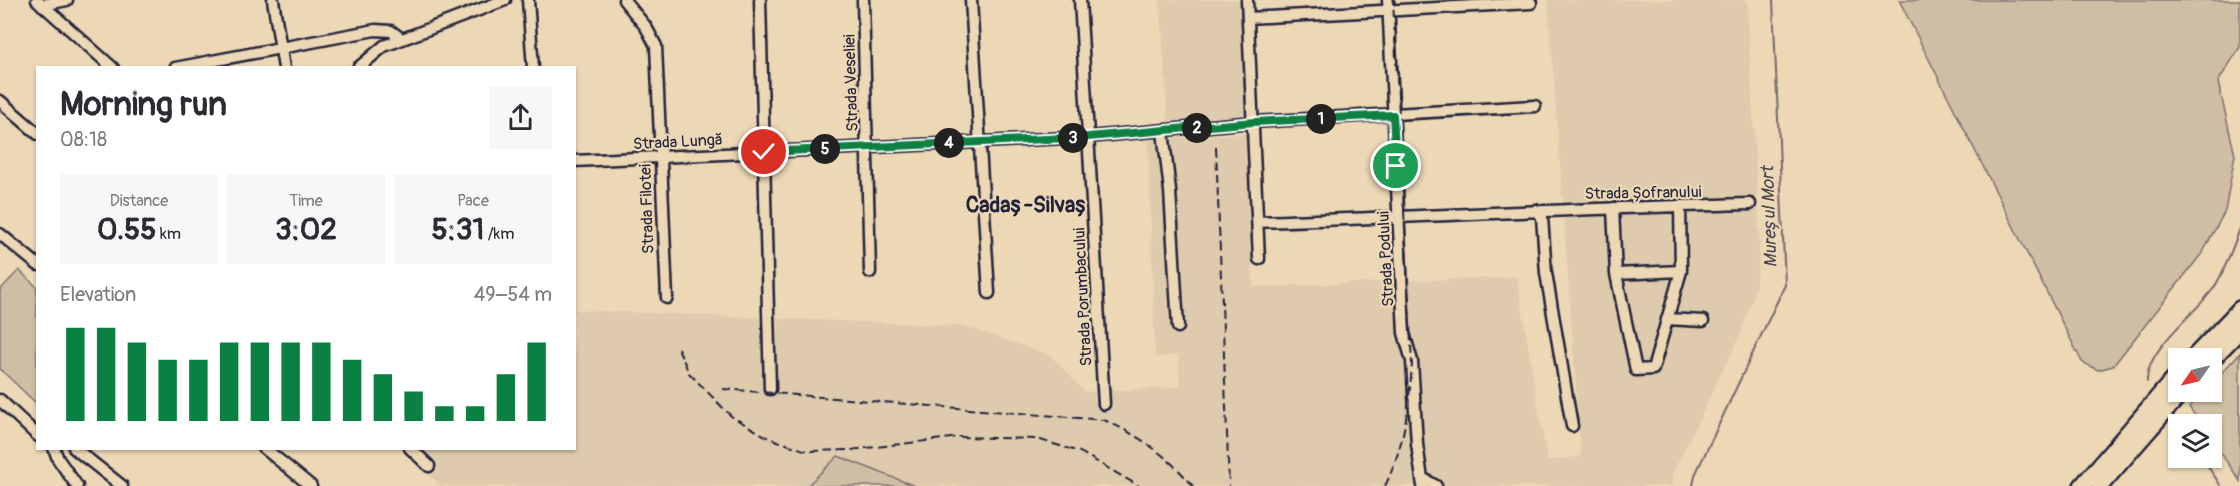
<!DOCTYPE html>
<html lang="en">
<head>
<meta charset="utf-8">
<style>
  body { margin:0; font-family:Pangolin,sans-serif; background:#f7f7f7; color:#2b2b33; height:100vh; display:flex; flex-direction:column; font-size:22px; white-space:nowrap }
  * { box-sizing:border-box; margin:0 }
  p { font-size:20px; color:#7c7c81 }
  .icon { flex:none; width:33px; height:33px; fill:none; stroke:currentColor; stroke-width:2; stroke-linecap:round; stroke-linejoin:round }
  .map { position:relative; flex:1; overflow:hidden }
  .drawer { position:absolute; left:36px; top:66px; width:540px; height:384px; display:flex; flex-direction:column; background:#fff; border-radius:0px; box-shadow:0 2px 4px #0004 }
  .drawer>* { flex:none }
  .needle { width:39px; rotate:236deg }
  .tools { position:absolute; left:2168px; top:348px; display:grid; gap:12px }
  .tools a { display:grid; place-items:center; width:54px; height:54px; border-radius:0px; background:#fff; box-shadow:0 2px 4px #0004; font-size:30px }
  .pin { position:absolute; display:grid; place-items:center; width:51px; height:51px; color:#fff; margin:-26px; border:3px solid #fff; border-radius:50%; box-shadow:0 2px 6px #0007 }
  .km { position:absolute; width:30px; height:30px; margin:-15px; border-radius:50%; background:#222; color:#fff; font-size:16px; line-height:30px; text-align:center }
  .round { display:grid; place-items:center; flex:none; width:63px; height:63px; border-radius:0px; background:#f7f7f7 }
  .overview { display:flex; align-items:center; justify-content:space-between; height:102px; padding:0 24px }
  h1 { font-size:33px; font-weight:700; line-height:45px }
  .figures { display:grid; grid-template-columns:repeat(3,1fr); gap:9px; height:102px; padding:6px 24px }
  .figures div { display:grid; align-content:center; border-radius:0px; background:#f7f7f7; text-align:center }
  .figures b { font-size:30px; font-weight:700 }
  .figures small { font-size:16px; font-weight:400 }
  .figures p { font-size:16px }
  .chart { height:168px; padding:12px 24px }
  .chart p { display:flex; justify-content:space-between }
  .chart svg { width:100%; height:108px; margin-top:6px; stroke:#0b8043; stroke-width:6 }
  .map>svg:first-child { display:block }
  .built { fill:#decaad }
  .green { fill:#d0bea4; stroke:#797070; stroke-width:1.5 }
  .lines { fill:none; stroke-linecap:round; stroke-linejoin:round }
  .stream { stroke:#72696c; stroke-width:2 }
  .minor-casing { stroke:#22223b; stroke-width:15 }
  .highway-casing { stroke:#22223b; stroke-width:20 }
  .minor { stroke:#edd8b6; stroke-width:10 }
  .highway { stroke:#edd8b6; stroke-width:15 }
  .rail { stroke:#22223b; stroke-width:2; stroke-dasharray:9 4.5; stroke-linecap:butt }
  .route-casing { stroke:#fff; stroke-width:12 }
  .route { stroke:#0b8043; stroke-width:8 }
  .labels { text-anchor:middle; stroke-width:4.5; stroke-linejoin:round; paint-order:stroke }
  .street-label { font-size:16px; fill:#22223b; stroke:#edd8b6 }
  .water-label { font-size:18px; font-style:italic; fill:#4a4653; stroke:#edd8b6 }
  .district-label { font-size:22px; font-weight:bold; fill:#22223b; stroke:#edd8b6 }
</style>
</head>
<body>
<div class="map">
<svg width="2240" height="486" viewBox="0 0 2240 486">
  <rect width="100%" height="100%" fill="#edd8b6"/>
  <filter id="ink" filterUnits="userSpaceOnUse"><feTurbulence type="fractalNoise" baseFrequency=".0167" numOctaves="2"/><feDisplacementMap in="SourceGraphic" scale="12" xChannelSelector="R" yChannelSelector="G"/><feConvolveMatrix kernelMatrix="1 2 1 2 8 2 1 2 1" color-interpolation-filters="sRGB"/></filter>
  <g filter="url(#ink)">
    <path class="built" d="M 1160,0 L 1240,0 L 1248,116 L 1168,121 Z
      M 1548,0 L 1747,0 L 1760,246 L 1755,290 L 1741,333 L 1672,475 L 1672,486 L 915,486 L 838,456 L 807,486 L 441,486 L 402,449 L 574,448 L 575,310 L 964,326 L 1050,355 L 1085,392 L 1180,387 L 1178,355 L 1155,357 L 1148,140 L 1249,133 L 1253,287 L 1517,277 L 1547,461 L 1581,456 Z"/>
    <path class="green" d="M 1899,0 L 2240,0 L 2240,47 L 2218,82 L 2235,155 L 2225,211 L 2203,252 L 2113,366 L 2098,370 L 2082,362 Z
      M 19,270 L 37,287 L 37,404 L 0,369 L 0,290 Z
      M 2240,353 L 2240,481 L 2211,439 L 2211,424 L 2201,424 L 2189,407 L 2204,392 L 2211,392 L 2211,384 Z
      M 838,456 L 915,486 L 807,486 Z"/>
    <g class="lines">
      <path class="stream" d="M 2147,382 C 2145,350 2195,314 2213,289 C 2225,272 2232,248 2240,229
        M 2202,458 L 2221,486
        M 1693,486 L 1695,475 L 1785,285 L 1773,0"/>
      <g class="minor-casing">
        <path id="minor" d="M 37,0 L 113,68
          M 273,0 L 284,68
          M 528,0 L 533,68
          M 624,0 L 646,27 L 656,46 L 667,298
          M 760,0 L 770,389
          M 863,0 L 870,272
          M 971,0 L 989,293
          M 1080,0 L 1104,404
          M 1247,0 L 1259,259
          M 1388,0 L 1404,333 L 1412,361 L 1417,444 L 1423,486
          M 42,5 L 67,0
          M 1248,18 L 1531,3
          M 175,68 L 375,30 L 391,31 L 402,39
          M 358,68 L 384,46 L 505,0
          M 0,101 L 38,134
          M 1163,131 L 1170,191 L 1178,327
          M 574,161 L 1088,137 L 1254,122 L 1535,106
          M 1613,208 L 1616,274 L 1681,271 L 1680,206
          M 1536,210 L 1542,217 L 1546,273 L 1572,426
          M 1258,222 C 1422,217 1586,208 1750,204
          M 0,234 L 38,265
          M 1616,274 L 1636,370 L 1653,369 L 1681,271
          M 1667,319 L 1703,321
          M 0,400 L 38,436
          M 54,448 L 58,459 L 77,486
          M 74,448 L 122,486
          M 264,448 L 311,486
          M 410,448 L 429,466
          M 1422,478 L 1436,486"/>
      </g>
      <g class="highway-casing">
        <path id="highway" d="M 2193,358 L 2240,309
          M 2211,360 L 2240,330
          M 2082,486 L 2178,374
          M 2100,486 L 2182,392"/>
      </g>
      <use href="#minor" class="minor"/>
      <use href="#highway" class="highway"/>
      <path class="rail" d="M 1216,147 L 1229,486
        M 678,348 L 689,373 L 731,416 L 769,438 L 807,451 L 851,450 L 959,437 L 1037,439 L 1080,452 L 1139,486
        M 723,389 L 1104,420 C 1139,435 1168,456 1193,486
        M 1385,486 C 1404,447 1409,407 1412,364 L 1393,0"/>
    </g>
  </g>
  <g class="lines" filter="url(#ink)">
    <g class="route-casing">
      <path id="route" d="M 764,152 L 1088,137 L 1254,122 L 1393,115 L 1396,166"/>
    </g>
    <use href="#route" class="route"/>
  </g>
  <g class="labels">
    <g class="street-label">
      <text transform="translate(850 83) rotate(-92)" y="6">Strada Veseliei</text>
      <text transform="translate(678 141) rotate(-3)" y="6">Strada Lungă</text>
      <text transform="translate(1643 192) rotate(-1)" y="6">Strada Șofranului</text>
      <text transform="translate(646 209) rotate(-92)" y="6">Strada Filotei</text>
      <text transform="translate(1385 259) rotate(-93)" y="6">Strada Podului</text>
      <text transform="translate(1082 297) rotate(-93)" y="6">Strada Porumbacului</text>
    </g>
    <g class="water-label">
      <text transform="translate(1769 217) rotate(-92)" y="6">Mureșul Mort</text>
    </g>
    <g class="district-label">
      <text x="1027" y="212">Cadaș-Silvaș</text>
    </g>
  </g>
</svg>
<div class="tools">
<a><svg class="needle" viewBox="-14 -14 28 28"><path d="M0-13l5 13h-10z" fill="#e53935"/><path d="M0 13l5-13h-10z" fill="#7c7c81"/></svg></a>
<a><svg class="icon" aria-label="layers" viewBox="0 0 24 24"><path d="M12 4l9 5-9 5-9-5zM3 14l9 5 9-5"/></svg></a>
</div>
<div class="pin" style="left:1396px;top:166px;background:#1e9e55"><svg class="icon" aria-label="arrive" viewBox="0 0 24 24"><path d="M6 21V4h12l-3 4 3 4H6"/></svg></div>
<div class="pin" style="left:764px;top:152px;background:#d93025"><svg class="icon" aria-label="check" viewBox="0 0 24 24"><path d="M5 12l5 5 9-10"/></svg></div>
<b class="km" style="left:1321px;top:119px">1</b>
<b class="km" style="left:1197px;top:128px">2</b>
<b class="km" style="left:1073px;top:138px">3</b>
<b class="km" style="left:949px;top:143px">4</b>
<b class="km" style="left:825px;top:149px">5</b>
<section class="drawer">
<div class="overview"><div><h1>Morning run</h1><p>08:18</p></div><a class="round"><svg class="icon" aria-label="share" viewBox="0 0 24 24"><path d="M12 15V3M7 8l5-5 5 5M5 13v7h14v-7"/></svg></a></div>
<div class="figures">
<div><p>Distance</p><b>0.55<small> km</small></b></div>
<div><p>Time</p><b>3:02</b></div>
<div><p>Pace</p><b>5:31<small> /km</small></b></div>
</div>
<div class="chart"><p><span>Elevation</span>49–54 m</p>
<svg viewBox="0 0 160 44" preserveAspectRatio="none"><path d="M5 44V6M15 44V6M25 44V12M35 44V19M45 44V19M55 44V12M65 44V12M75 44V12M85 44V12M95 44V19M105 44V25M115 44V32M125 44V38M135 44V38M145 44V25M155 44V12"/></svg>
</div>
</section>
</div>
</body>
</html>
